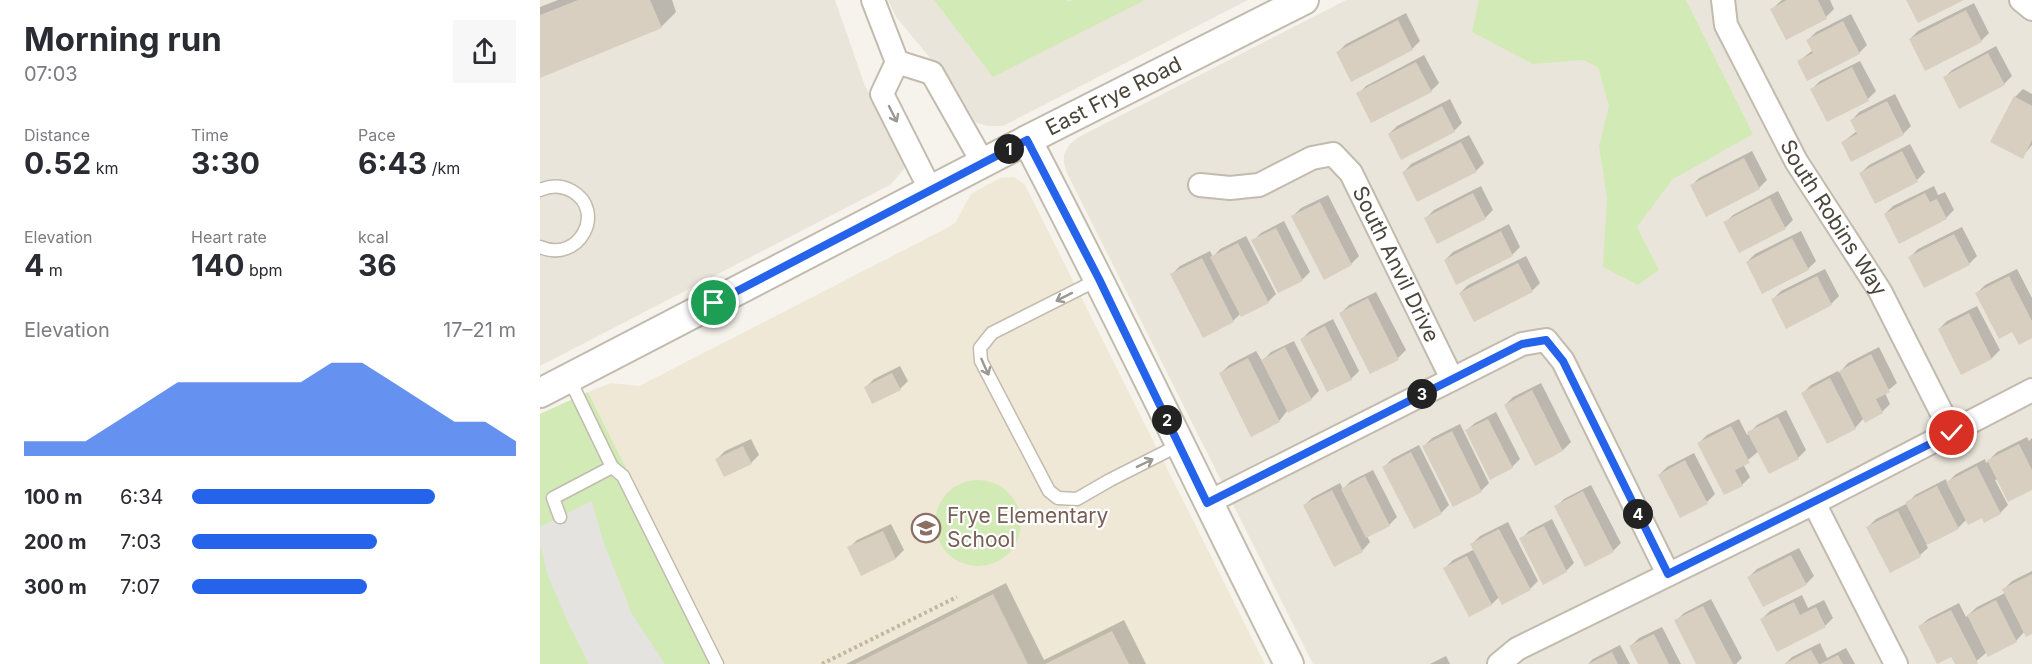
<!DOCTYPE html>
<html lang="en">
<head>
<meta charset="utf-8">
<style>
  body { margin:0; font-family:Inter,sans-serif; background:#f7f7f7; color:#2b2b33; height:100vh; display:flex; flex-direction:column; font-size:22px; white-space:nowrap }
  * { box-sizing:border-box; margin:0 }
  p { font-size:20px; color:#7c7c81 }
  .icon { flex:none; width:33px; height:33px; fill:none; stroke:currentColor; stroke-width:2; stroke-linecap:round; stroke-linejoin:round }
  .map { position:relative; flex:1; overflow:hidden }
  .details { display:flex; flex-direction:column; background:#fff; width:540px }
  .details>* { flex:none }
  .pin { position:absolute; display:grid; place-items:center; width:51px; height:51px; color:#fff; margin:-26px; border:3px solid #fff; border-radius:50%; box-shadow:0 2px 6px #0007 }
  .km { position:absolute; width:30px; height:30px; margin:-15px; border-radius:50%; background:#222; color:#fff; font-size:16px; line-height:30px; text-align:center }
  .round { display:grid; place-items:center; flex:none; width:63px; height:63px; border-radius:0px; background:#f7f7f7 }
  .headline { display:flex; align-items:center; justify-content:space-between; height:102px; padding:0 24px }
  h1 { font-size:33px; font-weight:700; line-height:45px }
  .figures { display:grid; grid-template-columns:repeat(3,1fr); gap:9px; height:102px; padding:6px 24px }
  .figures div { display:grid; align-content:center }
  .figures b { font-size:30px; font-weight:700 }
  .figures small { font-size:16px; font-weight:400 }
  .figures p { font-size:16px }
  .chart { height:168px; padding:12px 24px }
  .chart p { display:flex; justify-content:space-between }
  .chart svg { width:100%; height:108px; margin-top:6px; fill:#2563eb; opacity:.7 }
  ul { padding:0 24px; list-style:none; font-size:20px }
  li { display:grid; grid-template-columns:96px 72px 1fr; align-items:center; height:45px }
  li i { height:15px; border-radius:8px; background:#2563eb }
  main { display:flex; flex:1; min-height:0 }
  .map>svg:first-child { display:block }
  .residential { fill:#eae5da }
  .education { fill:#efe8d6 }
  .green { fill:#d2eab5 }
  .parking { fill:#e5e3e0 }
  .shadow { fill:#0003 }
  .building { fill:#d8cfc1 }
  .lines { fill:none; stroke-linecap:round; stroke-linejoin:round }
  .service-casing { stroke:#c2bbae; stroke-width:15 }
  .minor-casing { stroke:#c2bbae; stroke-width:26 }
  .tertiary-casing { stroke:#c2bbae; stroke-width:32 }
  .path { stroke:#c4b79f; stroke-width:4; stroke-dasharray:3 3; stroke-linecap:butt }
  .service { stroke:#fff; stroke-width:12 }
  .minor { stroke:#fff; stroke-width:22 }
  .tertiary { stroke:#fff; stroke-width:28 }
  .oneway { stroke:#9c9892 }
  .route-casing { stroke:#fff; stroke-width:12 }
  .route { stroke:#2563eb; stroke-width:8 }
  .labels { text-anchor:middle; stroke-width:4.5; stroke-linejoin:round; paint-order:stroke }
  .street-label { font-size:21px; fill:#4b4439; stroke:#fff }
  .education-label { font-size:21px; fill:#785e54; stroke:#fff; text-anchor:start }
</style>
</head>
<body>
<main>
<section class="details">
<div class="headline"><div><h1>Morning run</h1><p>07:03</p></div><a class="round"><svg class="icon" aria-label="share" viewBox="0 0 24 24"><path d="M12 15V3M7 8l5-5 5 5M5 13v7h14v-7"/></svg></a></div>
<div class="figures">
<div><p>Distance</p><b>0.52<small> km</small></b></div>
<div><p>Time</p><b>3:30</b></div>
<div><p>Pace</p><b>6:43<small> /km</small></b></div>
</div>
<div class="figures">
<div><p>Elevation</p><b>4<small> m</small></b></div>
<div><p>Heart rate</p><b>140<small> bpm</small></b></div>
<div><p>kcal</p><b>36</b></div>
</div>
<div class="chart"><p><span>Elevation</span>17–21 m</p>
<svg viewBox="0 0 160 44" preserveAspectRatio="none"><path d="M0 44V38L10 38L20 38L30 30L40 22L50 14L60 14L70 14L80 14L90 14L100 6L110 6L120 14L130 22L140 30L150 30L160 38V44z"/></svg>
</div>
<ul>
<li><b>100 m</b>6:34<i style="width:75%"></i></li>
<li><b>200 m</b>7:03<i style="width:57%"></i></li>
<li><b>300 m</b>7:07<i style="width:54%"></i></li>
</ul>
</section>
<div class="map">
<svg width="1492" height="664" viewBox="0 0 1492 664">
  <rect width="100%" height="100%" fill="#f6f3ec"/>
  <path class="residential" d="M 0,0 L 295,0 L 325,86 L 363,155 L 364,169 L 350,185 L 0,366 Z
    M 348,0 L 708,0 L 463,126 L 447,126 L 435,122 L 416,89 L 356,17 Z
    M 806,0 L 1492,0 L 1492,664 L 773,664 L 527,173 L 524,163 L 524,154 L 530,144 L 539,137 Z"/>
  <path class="education" d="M 474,177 L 485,185 L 725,664 L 184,664 L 48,392 L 71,383 L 99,386 L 407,228 L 415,223 L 431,194 L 460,178 Z"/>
  <path class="green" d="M 394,0 L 526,0 L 528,2 L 533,0 L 605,0 L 453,77 Z
    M 939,0 L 1146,0 L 1213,134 L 1133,179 L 1097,227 L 1119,270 L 1098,285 L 1063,267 L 1067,198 L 1059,146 L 1069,106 L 1058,67 L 1043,60 L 993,64 L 932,32 Z
    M 48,392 L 184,664 L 0,664 L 0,414 Z
    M395 523a43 43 0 1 1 86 0a43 43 0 1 1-86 0Z"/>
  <path class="parking" d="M 52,501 L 62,538 L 92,614 L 125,664 L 49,664 L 27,620 L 8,576 L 0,544 L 0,527 Z"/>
  <path class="shadow" d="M 18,0 L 132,0 L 136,12 L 121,27 L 0,76 L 0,7 Z
    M 1242,0 L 1290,0 L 1294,9 L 1286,17 L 1246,38 L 1232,9 Z
    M 1434,3 L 1449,33 L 1441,41 L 1370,39 L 1378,31 Z
    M 866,13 L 880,41 L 872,49 L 812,80 L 798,52 L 806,44 Z
    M 1311,14 L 1327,45 L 1319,53 L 1259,61 L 1273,50 L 1268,40 L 1276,32 Z
    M 1456,46 L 1472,76 L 1464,84 L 1404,78 L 1412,70 Z
    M 884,55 L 899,83 L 891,91 L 818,94 L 826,86 Z
    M 1320,61 L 1336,91 L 1328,99 L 1272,89 L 1280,81 Z
    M 1483,89 L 1492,94 L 1492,145 L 1482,157 L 1475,97 Z
    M 1355,94 L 1371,126 L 1363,134 L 1303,142 L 1317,131 L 1312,120 L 1319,112 Z
    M 910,99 L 922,123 L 914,131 L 849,134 L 857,126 Z
    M 929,135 L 944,163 L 936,171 L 864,172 L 871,164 Z
    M 1370,144 L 1385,172 L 1377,180 L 1321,173 L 1329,165 Z
    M 1212,151 L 1227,180 L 1219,188 L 1151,186 L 1159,178 Z
    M 941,186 L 953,210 L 945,218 L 886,218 L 894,210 Z
    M 1394,186 L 1398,195 L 1405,192 L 1414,210 L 1406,218 L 1345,214 L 1353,206 Z
    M 1238,191 L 1253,220 L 1245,228 L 1185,223 L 1193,215 Z
    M 788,195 L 819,256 L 811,264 L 753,216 L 761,208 Z
    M 744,221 L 770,272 L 762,280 L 713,241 L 721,233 Z
    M 969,224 L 980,247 L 972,255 L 917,283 L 905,260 L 913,252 Z
    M 1422,227 L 1437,256 L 1429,264 L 1370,257 L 1378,249 Z
    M 1261,231 L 1276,261 L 1268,269 L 1207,262 L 1215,254 Z
    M 706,236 L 736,294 L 728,302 L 701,313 L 693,321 L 632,274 L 640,266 L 670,251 L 673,257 L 680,249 Z
    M 986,256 L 1000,283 L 992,291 L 920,293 L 928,285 Z
    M 1285,269 L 1299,296 L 1291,304 L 1233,299 L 1241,291 Z
    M 1477,269 L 1492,298 L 1492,337 L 1479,343 L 1473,330 L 1437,293 L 1445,285 Z
    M 836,292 L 866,350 L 858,358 L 801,313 L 809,305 Z
    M 1437,306 L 1460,350 L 1452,358 L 1422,373 L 1399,329 L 1407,321 Z
    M 793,319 L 819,371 L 811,379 L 762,339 L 770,331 Z
    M 754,341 L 779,391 L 771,399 L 747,411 L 740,420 L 712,435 L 681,373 L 689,365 L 716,351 L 722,361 L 731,352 Z
    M 1339,347 L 1357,383 L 1345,393 L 1350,404 L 1342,412 L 1324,418 L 1315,428 L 1263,393 L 1271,385 L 1298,371 L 1299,373 L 1308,363 Z
    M 360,366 L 368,381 L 360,389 L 326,387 L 334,379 Z
    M 1001,383 L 1031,442 L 1023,450 L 995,464 L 965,405 L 973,397 Z
    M 1246,410 L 1266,450 L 1258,458 L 1219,451 L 1203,464 L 1210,477 L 1202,485 L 1159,443 L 1167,435 L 1199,419 L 1207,435 L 1217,425 Z
    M 956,412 L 980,459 L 972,467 L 927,430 L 935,423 Z
    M 920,424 L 949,483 L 941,491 L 914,505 L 884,446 L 892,438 Z
    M 1487,437 L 1489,441 L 1492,438 L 1492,488 L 1469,500 L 1458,479 L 1455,480 L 1468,505 L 1460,513 L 1427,519 L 1418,528 L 1386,544 L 1388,548 L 1380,555 L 1328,527 L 1336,519 L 1368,503 L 1375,495 L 1406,479 L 1407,483 L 1416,474 L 1445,459 L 1446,463 L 1457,452 Z
    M 211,439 L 219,455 L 211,463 L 177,459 L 185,451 Z
    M 879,445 L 909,505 L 901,513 L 844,467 L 852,459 Z
    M 1154,453 L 1175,494 L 1167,502 L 1119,475 L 1127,467 Z
    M 833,470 L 857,517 L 849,525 L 827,536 L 830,542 L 823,550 L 794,565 L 764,506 L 772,498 L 800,483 L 803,489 L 811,481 Z
    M 1051,485 L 1081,543 L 1073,551 L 1016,507 L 1024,499 Z
    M 1012,519 L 1034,563 L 1026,571 L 981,539 L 989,531 Z
    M 968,522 L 998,581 L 990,589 L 959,597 L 952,604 L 929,615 L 905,568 L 913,560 L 935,549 L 932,544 L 940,536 Z
    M 351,524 L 364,550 L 356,558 L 321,574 L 309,548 L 317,540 Z
    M 1259,548 L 1274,576 L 1266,584 L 1209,577 L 1217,569 Z
    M 1492,571 L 1492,632 L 1487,635 L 1485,631 L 1476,641 L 1447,652 L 1433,664 L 1417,664 L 1412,655 L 1380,626 L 1388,619 L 1419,603 L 1426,617 L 1437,607 L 1465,593 L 1464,589 L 1472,581 Z
    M 466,583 L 504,660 L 584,620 L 606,664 L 306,664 Z
    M 1262,595 L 1268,608 L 1284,600 L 1293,618 L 1285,626 L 1222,619 L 1230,611 Z
    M 1171,599 L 1202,658 L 1196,664 L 1158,664 L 1136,621 L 1144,613 Z
    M 1122,627 L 1141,664 L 1100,664 L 1091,646 L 1099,638 Z
    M 1280,643 L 1287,658 L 1306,648 L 1315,664 L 1245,664 L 1252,657 Z
    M 1080,645 L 1090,664 L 1048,664 L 1053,659 Z
    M 906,656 L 910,664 L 890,664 Z"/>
  <path class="building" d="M 38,0 L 110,0 L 122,28 L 0,78 L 0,15 Z
    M 1247,0 L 1278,0 L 1287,19 L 1246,40 L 1230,9 Z
    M 1366,0 L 1424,0 L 1378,23 Z
    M 1426,10 L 1442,42 L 1385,71 L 1369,39 Z
    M 858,20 L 873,50 L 811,82 L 796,52 Z
    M 1303,21 L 1320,54 L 1267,81 L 1257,61 L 1273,53 L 1266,40 Z
    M 1448,53 L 1465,85 L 1419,109 L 1403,77 Z
    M 876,62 L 892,92 L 831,123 L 816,93 Z
    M 1312,67 L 1329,101 L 1287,122 L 1270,89 Z
    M 1474,96 L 1492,106 L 1492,140 L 1483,159 L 1450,142 Z
    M 1347,101 L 1364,135 L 1311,162 L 1301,142 L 1317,134 L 1310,120 Z
    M 902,106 L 915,132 L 861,160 L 848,134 Z
    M 921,142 L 937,172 L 877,202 L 862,172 Z
    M 1362,151 L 1378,182 L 1335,204 L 1319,173 Z
    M 1204,158 L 1220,189 L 1166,217 L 1150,185 Z
    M 933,193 L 946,219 L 897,244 L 884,218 Z
    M 1385,193 L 1390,202 L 1397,199 L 1407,219 L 1359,244 L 1344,214 Z
    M 1230,198 L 1246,229 L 1199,253 L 1183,222 Z
    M 780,202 L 812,265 L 784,280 L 751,216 Z
    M 736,228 L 763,281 L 738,293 L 711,240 Z
    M 961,231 L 973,256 L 916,285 L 904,260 Z
    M 1414,234 L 1430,265 L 1384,288 L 1368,257 Z
    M 1252,238 L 1269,270 L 1222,294 L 1206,262 Z
    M 698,243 L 729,303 L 701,317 L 670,257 Z
    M 662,258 L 694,322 L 663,338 L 630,274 Z
    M 978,263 L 993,292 L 934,322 L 919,293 Z
    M 1277,276 L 1292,305 L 1246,329 L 1231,299 Z
    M 1469,276 L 1492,321 L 1492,338 L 1479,345 L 1472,332 L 1459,339 L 1435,293 Z
    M 828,298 L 859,360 L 830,374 L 799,313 Z
    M 1429,313 L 1452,359 L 1421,375 L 1398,329 Z
    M 785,326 L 812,380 L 787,392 L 760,339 Z
    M 745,347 L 772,400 L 748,413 L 721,360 Z
    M 1331,354 L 1350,392 L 1336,399 L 1343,413 L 1325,423 L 1299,371 Z
    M 708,358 L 740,422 L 711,437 L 679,373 Z
    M 352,373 L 361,390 L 332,404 L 324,387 Z
    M 1290,378 L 1316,429 L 1287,444 L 1261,393 Z
    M 992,390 L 1023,451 L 995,466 L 964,405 Z
    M 1238,417 L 1259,459 L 1229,474 L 1207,432 Z
    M 948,419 L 973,468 L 950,480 L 925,430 Z
    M 1191,426 L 1210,463 L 1195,470 L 1203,486 L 1184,495 L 1157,443 Z
    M 912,431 L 942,492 L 913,507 L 882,446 Z
    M 1479,444 L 1492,470 L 1492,490 L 1468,502 L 1447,460 Z
    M 203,446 L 212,464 L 184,477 L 175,459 Z
    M 871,452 L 902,514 L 874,529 L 842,467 Z
    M 1145,460 L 1168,504 L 1140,518 L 1118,475 Z
    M 1437,466 L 1461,514 L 1444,523 L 1442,518 L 1428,525 L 1406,482 Z
    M 825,476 L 850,526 L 826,538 L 801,489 Z
    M 1397,486 L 1419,529 L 1387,545 L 1365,502 Z
    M 792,490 L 823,552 L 794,567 L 763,505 Z
    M 1043,491 L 1074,552 L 1045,567 L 1014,506 Z
    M 1358,511 L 1381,557 L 1350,573 L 1326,527 Z
    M 1004,526 L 1027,572 L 1003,585 L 979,538 Z
    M 959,529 L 991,590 L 962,605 L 930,544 Z
    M 343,531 L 356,559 L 321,576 L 307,547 Z
    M 1251,555 L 1267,585 L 1223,607 L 1207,577 Z
    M 927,556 L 952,605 L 929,617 L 903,568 Z
    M 1492,574 L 1492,634 L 1486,637 L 1462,589 Z
    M 453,594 L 488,664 L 315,664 Z
    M 1456,600 L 1477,642 L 1448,657 L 1427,615 Z
    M 1254,602 L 1260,615 L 1276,607 L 1286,627 L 1237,652 L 1220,619 Z
    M 1163,606 L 1193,664 L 1156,664 L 1134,620 Z
    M 1411,610 L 1438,663 L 1437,664 L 1415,664 L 1411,657 L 1397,664 L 1378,626 Z
    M 572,631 L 589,664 L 505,664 Z
    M 1114,634 L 1129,664 L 1098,664 L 1089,646 Z
    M 1271,650 L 1279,664 L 1244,664 Z
    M 1072,652 L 1078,664 L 1048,664 Z
    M 1298,655 L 1303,664 L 1280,664 Z"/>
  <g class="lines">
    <g class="service-casing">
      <path id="service" d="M 0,190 C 11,185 21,185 32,191 C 67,211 39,264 0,247
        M 559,279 L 452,333 L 440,348 L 441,361 L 509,491 L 518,498 L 537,499 L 570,480 L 639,445
        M 72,467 L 83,476 L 177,664
        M 20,517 L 13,498 L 72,467 L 29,378"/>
    </g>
    <g class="minor-casing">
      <g id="minor">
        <path d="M 333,0 L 357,62 L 342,94 L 391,191"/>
        <path id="s1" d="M 1183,0 L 1186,25 L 1256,161 L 1340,291 L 1412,433"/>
        <path d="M 1481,0 L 1492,9"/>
        <path d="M 357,62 L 392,73 L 443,163"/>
        <path id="s2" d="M 660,185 L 690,188 L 719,185 L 772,158 L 793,154 L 811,173 L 912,379"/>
        <path d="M 667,503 L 982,344 L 1006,340 L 1023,361 L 1128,574"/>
        <path d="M 1274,503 L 1356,664"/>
        <path d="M 959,664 L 977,649 L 1274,503 L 1492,390"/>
      </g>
    </g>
    <g class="tertiary-casing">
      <g id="tertiary">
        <path d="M 487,140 C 578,313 661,490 749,664"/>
        <path id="s3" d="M 0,393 L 487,140 L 764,0"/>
      </g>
    </g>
    <path class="path" d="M 282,664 L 417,597"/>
    <use href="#service" class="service"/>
    <use href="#minor" class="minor"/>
    <use href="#tertiary" class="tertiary"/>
  </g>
  <defs><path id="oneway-shaft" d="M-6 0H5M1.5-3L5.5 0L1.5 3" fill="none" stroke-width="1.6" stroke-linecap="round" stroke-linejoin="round" transform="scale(1.5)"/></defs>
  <g class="oneway">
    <use href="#oneway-shaft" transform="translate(353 114) rotate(63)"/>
    <use href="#oneway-shaft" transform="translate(524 297) rotate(153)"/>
    <use href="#oneway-shaft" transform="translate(445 367) rotate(66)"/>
    <use href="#oneway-shaft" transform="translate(605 463) rotate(-26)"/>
  </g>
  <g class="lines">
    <g class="route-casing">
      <path id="route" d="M 174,303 L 487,140 L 559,279 L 667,503 L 982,344 L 1006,340 L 1023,361 L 1128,574 L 1412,433"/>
    </g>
    <use href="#route" class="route"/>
  </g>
  <defs>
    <g id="school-ring" transform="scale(1.5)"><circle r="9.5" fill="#fff" stroke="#8d6e63" stroke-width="1.5"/><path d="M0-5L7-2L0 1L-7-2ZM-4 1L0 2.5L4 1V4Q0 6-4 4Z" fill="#8d6e63"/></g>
  </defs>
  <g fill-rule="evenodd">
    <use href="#school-ring" x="386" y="528"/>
  </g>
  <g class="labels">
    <g class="street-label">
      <text dy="7" stroke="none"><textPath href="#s3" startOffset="646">East Frye Road</textPath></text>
      <text dy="7" stroke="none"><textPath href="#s1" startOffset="246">South Robins Way</textPath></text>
      <text dy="7" stroke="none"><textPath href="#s2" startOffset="268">South Anvil Drive</textPath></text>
    </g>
    <g class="education-label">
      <text x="407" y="523">Frye Elementary<tspan x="407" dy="24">School</tspan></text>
    </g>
  </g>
</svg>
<div class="pin" style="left:174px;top:303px;background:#1e9e55"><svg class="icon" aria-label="arrive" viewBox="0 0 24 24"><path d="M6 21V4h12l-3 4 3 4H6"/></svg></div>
<div class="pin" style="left:1412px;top:433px;background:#d93025"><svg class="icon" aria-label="check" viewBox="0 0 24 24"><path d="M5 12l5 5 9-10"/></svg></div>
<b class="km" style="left:469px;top:149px">1</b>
<b class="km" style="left:627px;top:420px">2</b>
<b class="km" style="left:882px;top:394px">3</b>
<b class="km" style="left:1098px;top:514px">4</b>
</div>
</main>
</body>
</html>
